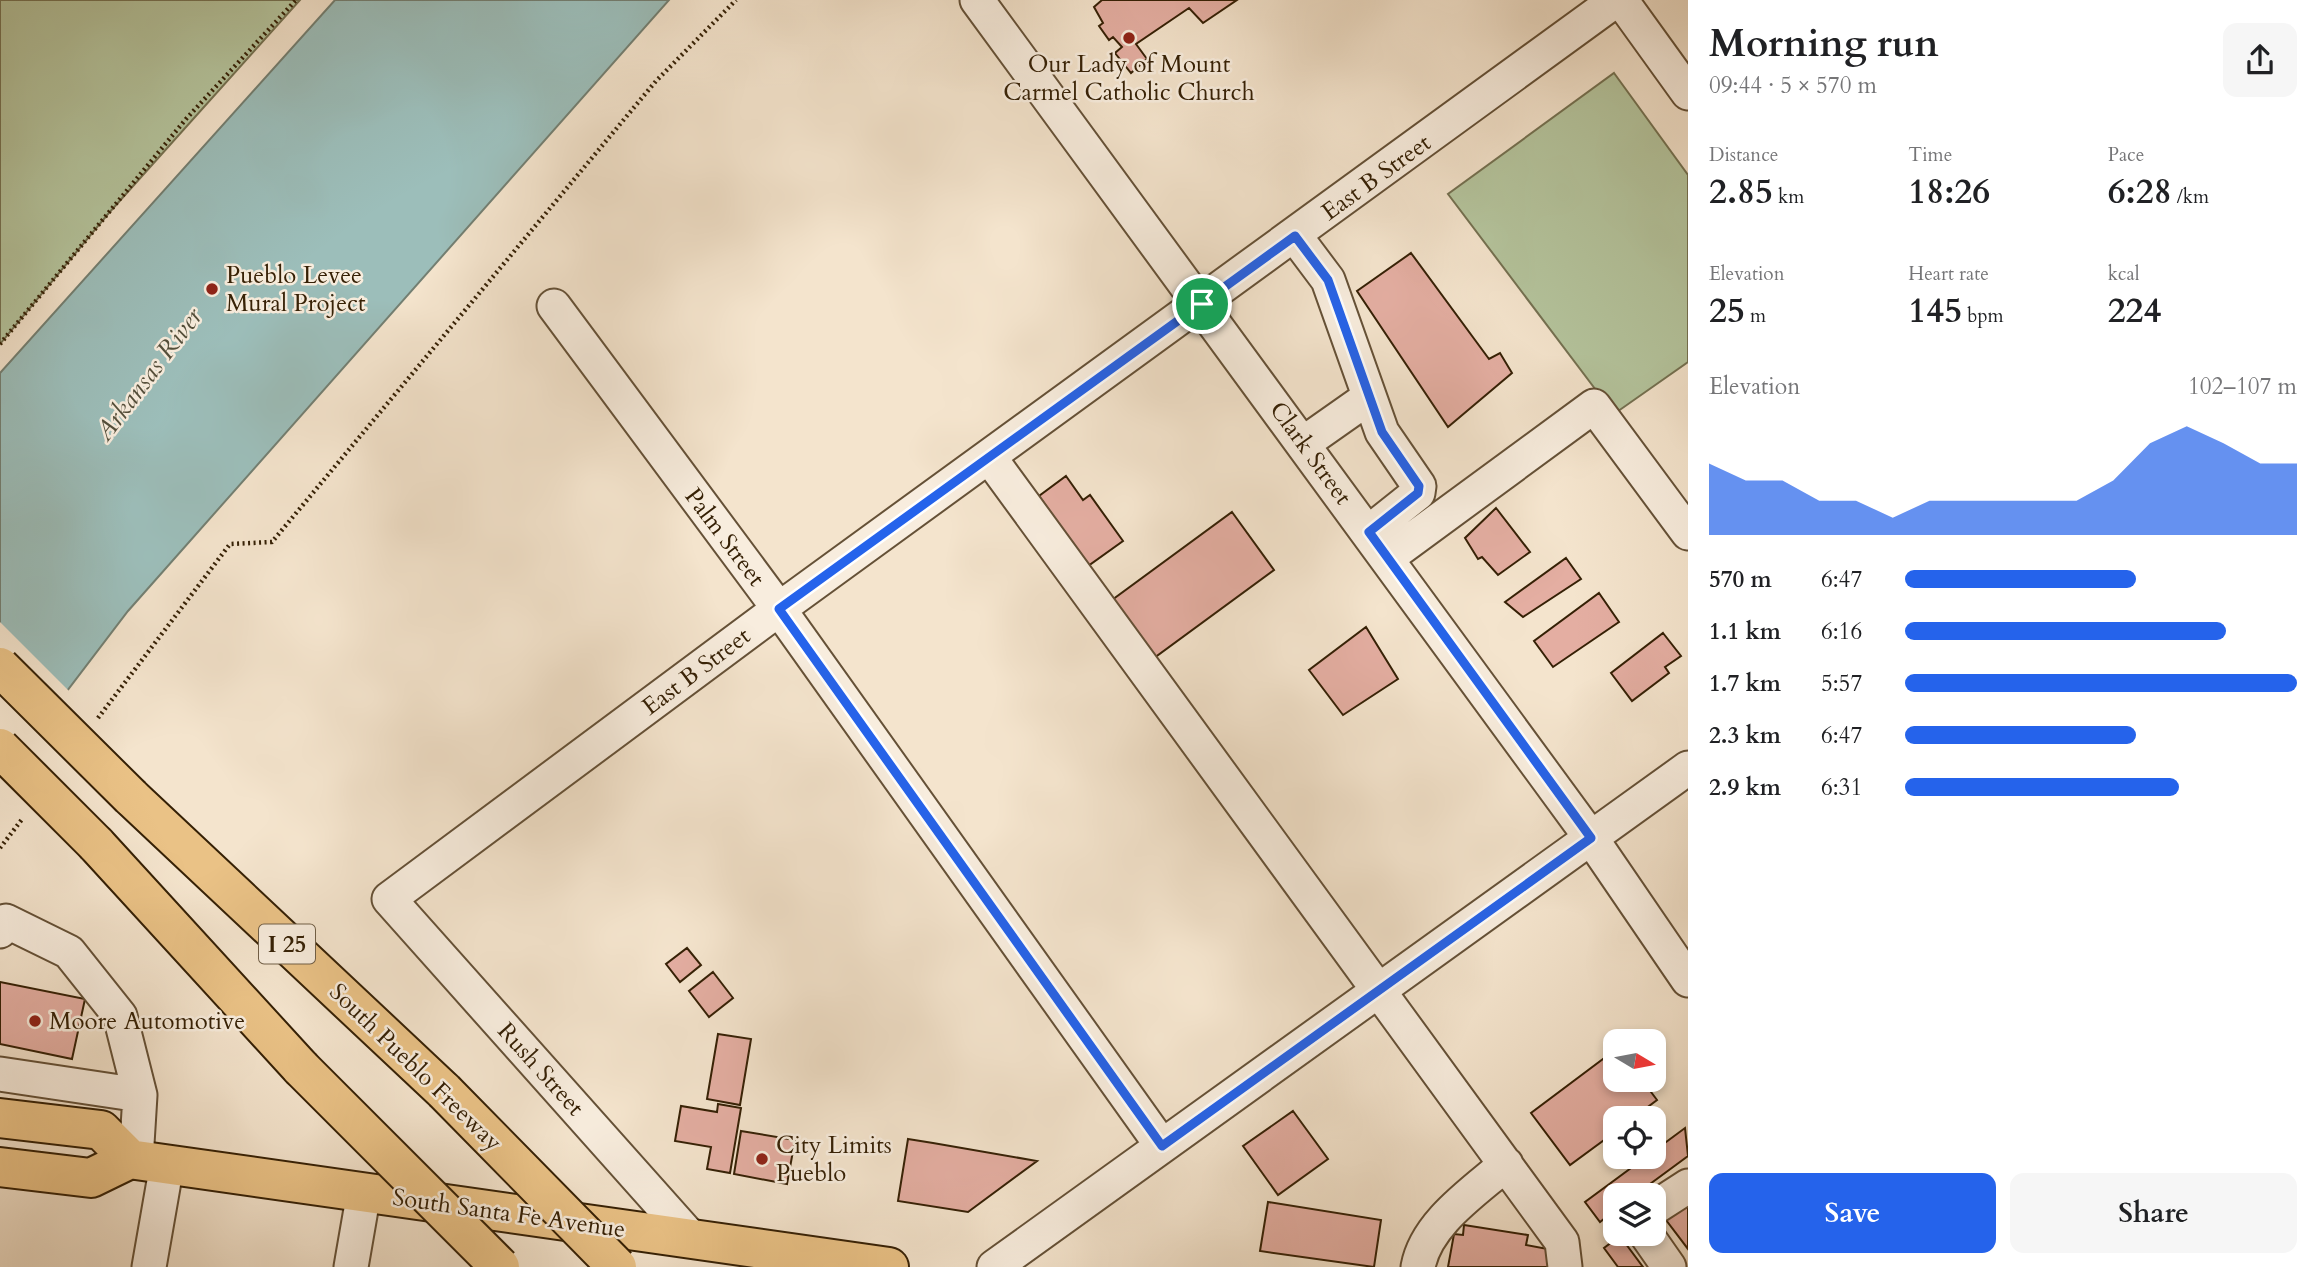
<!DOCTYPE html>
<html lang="en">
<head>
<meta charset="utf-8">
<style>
  body { margin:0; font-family:Cardo,serif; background:#f6f6f6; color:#202124; height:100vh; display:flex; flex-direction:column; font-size:26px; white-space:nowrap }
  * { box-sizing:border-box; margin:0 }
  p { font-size:23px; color:#757577 }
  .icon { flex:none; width:38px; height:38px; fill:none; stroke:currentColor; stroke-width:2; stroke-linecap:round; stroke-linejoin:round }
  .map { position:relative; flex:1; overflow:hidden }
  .sheet { display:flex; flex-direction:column; background:#fff; width:630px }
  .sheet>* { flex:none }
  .needle { width:46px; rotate:100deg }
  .fabs { position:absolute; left:1603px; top:1029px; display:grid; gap:14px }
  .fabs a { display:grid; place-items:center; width:63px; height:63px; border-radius:14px; background:#fff; box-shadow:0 4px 10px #0003; font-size:35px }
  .pin { position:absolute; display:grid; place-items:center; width:60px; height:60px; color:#fff; margin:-30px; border:4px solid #fff; border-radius:50%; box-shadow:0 2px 7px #0007 }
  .round { display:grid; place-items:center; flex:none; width:74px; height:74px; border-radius:14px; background:#f6f6f6 }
  .headline { display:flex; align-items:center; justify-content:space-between; height:119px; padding:0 21px }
  h1 { font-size:38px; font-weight:700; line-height:52px }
  .figures { display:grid; grid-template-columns:repeat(3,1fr); gap:10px; height:119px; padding:7px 21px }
  .figures div { display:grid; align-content:center }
  .figures b { font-size:35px; font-weight:700 }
  .figures small { font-size:19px; font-weight:400 }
  .figures p { font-size:19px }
  .chart { height:196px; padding:14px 21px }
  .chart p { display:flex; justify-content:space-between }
  .chart svg { width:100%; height:126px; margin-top:7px; fill:#2563eb; opacity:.7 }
  .action { display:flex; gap:14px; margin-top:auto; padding:14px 21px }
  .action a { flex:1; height:80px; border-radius:14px; background:#2563eb; color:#fff; font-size:28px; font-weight:700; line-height:80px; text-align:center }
  .action a+a { background:#f6f6f6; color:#202124 }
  ul { padding:0 21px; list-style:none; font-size:23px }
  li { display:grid; grid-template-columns:112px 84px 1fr; align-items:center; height:52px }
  li i { height:18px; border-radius:9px; background:#2563eb }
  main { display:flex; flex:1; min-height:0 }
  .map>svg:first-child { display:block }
  .green { fill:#b5c59e; stroke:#757252; stroke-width:2 }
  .water { fill:#9cbeba; stroke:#737f72; stroke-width:2 }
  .pier { fill:#f4e4cd }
  .building { fill:#e4aea2; stroke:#352005; stroke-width:2 }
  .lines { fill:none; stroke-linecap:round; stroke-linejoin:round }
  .minor-casing { stroke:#655137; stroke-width:37 }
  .major-casing { stroke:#352005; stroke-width:42 }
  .highway-casing { stroke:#352005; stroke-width:42 }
  .path { stroke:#352005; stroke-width:4.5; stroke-dasharray:2 3.5; stroke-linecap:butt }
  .minor { stroke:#f8edde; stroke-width:33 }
  .major { stroke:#eac286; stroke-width:38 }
  .highway { stroke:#eac286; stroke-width:38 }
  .highway-bridge-casing { stroke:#352005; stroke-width:42; stroke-linecap:butt }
  .highway-bridge { stroke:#eac286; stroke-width:38 }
  .route-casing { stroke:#fff; stroke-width:14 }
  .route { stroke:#2563eb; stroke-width:9 }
  .poi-dot { fill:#8f2418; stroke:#f8edde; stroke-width:2.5 }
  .labels { text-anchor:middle; stroke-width:5; stroke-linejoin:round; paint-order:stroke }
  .shield { fill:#f8edde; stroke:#705e46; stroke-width:2 }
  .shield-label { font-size:23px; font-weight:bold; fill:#352005 }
  .poi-label { font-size:24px; fill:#352005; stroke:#f8edde; text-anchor:start }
  .street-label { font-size:24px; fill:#352005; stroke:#f8edde }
  .water-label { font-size:26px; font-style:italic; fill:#544f3b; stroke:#f8edde }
</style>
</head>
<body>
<main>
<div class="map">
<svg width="1688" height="1267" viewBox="0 0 1688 1267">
  <rect width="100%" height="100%" fill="#f4e4cd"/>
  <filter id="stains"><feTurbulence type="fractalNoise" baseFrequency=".00286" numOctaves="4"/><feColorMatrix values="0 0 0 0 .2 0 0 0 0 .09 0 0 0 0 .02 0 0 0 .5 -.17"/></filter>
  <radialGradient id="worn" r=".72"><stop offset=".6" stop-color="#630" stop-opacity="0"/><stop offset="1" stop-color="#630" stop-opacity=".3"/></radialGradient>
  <path class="green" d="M 0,0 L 300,0 L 108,214 L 0,344 Z
    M 1614,73 L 1688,175 L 1688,362 L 1614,414 L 1448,194 Z"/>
  <path class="water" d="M 335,0 L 669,0 L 128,611 L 0,779 L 0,373 Z"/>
  <path class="pier" d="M 0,622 L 70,692 L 0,782 Z"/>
  <path class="building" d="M 1102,0 L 1237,0 L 1203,23 L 1189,8 L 1136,44 L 1147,59 L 1131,73 L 1115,53 L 1122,47 L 1113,37 L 1109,40 L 1099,26 L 1103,23 L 1094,7 Z
    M 1411,253 L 1489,359 L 1500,353 L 1512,373 L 1448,427 L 1357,291 Z
    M 1066,476 L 1083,500 L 1090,495 L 1123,541 L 1088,566 L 1039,496 Z
    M 1496,508 L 1530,552 L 1498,575 L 1482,557 L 1478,559 L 1465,538 Z
    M 1232,512 L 1274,570 L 1154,658 L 1112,600 Z
    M 1566,558 L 1581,579 L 1523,617 L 1505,602 Z
    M 1599,593 L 1619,622 L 1553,667 L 1534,641 Z
    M 1366,627 L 1398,679 L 1343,715 L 1309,670 Z
    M 1663,633 L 1681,656 L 1665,667 L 1669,673 L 1632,701 L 1611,673 Z
    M 687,948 L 701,965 L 680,982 L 666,964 Z
    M 713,972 L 733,998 L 709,1017 L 689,991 Z
    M 0,982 L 85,999 L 72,1059 L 0,1044 Z
    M 718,1034 L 751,1039 L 740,1105 L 707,1099 Z
    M 1615,1050 L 1615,1080 L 1642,1080 L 1657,1100 L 1633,1118 L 1615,1118 L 1615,1132 L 1570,1165 L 1531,1113 Z
    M 718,1104 L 741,1108 L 730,1173 L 707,1169 L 711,1147 L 675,1141 L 681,1106 L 717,1112 Z
    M 1293,1111 L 1328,1159 L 1278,1195 L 1243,1146 Z
    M 1685,1128 L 1688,1156 L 1635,1195 L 1615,1195 L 1615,1210 L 1600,1222 L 1585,1202 L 1646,1157 L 1654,1157 L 1654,1151 Z
    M 741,1131 L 795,1140 L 787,1184 L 734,1174 Z
    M 908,1139 L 933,1143 L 1037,1161 L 968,1212 L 898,1201 Z
    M 1268,1202 L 1381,1220 L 1374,1267 L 1260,1251 Z
    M 1688,1204 L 1688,1249 L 1666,1220 Z
    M 1464,1225 L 1528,1235 L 1526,1245 L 1553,1250 L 1551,1267 L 1448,1267 L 1454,1234 L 1463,1235 Z
    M 1620,1236 L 1643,1267 L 1618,1267 L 1604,1248 Z"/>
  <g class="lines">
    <g class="minor-casing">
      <path id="minor" d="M 977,0 L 1591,838 L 1688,980
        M 1621,0 L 1688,93
        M 1295,236 L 1328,280 L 1382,432 L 1419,486 L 1418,493 L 1369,532
        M 554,306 L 779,609 L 1162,1146
        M 1304,443 L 1368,398
        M 990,458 L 1562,1242 L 1565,1267
        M 1387,558 L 1594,406 L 1688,533
        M 0,931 L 6,921 L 69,952 L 120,1016 L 140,1095 L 136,1160
        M 0,1074 L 140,1095
        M 1654,1208 L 1688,1186
        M 1646,1234 L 1669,1267
        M 693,1240 L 389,899 L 779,609 L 1616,0
        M 149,1267 L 167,1164
        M 351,1267 L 364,1192
        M 994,1267 L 1688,768
        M 1418,1267 C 1426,1223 1474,1192 1506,1164"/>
    </g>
    <g class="major-casing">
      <path id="major" d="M 0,1118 L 101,1130 L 130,1159
        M 0,1167 L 91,1178 L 130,1159 L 136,1160 L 889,1267"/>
    </g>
    <g class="highway-casing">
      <path id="highway" d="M 131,797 L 444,1091
        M 96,844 L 301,1068"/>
    </g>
    <path class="path" d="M 0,344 L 186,119 L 296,0
      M 98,718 L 230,544 L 272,542 L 656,81 L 736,0
      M 0,848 L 23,818"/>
    <use href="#minor" class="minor"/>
    <use href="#major" class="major"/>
    <use href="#highway" class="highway"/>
    <g class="highway-bridge-casing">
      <path id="highway-bridge" d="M 0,667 L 131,797
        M 0,748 L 96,844
        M 301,1068 L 500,1267
        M 444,1091 L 617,1267"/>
    </g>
    <use href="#highway-bridge" class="highway-bridge"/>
  </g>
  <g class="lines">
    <g class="route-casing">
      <path id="route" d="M 1295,236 L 1328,280 L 1382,432 L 1419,486 L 1418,493 L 1369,532 L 1591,838 L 1162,1146 L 779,609 Z"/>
    </g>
    <use href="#route" class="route"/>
  </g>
  <g class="poi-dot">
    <circle cx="1129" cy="38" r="7"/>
    <circle cx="212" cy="289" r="7"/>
    <circle cx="35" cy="1021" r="7"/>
    <circle cx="762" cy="1159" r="7"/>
  </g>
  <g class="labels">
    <rect class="shield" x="259" y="924.5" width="56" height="39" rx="5"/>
    <g class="shield-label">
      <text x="287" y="952">I 25</text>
    </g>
    <g class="poi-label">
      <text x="1129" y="72" text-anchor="middle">Our Lady of Mount<tspan x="1129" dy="28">Carmel Catholic Church</tspan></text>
      <text x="226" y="283">Pueblo Levee<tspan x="226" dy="28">Mural Project</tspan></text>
      <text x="49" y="1029">Moore Automotive</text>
      <text x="776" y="1153">City Limits<tspan x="776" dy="28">Pueblo</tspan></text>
    </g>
    <g class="street-label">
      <text transform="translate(1376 177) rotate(-36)" y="8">East B Street</text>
      <text transform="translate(1311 453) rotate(54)" y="8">Clark Street</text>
      <text transform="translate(725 537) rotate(53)" y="8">Palm Street</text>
      <text transform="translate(696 671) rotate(-37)" y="8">East B Street</text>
      <text transform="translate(416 1067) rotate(44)" y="8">South Pueblo Freeway</text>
      <text transform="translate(541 1069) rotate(48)" y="8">Rush Street</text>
      <text transform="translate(509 1213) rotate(8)" y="8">South Santa Fe Avenue</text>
    </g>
    <g class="water-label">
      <text transform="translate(148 374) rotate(-53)" y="9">Arkansas River</text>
    </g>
  </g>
  <rect width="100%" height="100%" filter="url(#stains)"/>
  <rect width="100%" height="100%" fill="url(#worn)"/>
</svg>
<div class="fabs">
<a><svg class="needle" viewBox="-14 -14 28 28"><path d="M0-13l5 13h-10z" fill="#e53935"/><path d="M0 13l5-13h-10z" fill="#757577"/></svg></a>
<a><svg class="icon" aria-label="locate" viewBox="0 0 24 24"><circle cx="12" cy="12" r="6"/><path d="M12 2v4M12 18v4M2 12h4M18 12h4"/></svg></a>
<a><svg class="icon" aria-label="layers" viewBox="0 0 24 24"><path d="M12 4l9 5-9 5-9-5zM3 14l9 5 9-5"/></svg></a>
</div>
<div class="pin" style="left:1202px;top:304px;background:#1e9e55"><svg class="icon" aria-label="arrive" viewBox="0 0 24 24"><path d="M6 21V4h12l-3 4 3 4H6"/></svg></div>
</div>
<section class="sheet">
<div class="headline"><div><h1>Morning run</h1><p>09:44 · 5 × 570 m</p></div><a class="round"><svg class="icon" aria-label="share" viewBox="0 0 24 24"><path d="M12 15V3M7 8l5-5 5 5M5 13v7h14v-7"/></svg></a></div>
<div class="figures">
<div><p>Distance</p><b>2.85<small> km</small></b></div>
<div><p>Time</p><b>18:26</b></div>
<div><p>Pace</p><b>6:28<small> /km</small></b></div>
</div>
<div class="figures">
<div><p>Elevation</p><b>25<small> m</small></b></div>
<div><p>Heart rate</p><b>145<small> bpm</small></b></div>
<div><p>kcal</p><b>224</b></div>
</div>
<div class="chart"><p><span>Elevation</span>102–107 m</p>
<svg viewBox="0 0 160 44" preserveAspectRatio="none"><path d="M0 44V19L10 25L20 25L30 32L40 32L50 38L60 32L70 32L80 32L90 32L100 32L110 25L120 12L130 6L140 12L150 19L160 19V44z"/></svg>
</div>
<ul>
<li><b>570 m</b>6:47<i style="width:59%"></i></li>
<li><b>1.1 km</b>6:16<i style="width:82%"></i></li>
<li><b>1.7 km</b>5:57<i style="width:100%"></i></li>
<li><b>2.3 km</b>6:47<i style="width:59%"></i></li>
<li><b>2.9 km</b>6:31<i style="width:70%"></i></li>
</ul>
<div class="action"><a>Save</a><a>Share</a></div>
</section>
</main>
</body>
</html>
